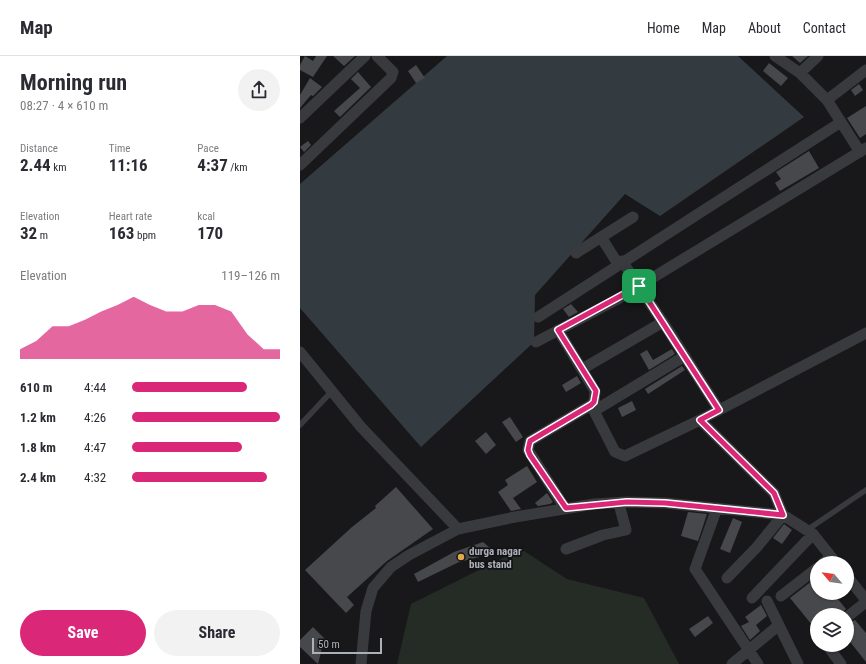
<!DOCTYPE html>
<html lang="en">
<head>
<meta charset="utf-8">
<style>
  body { margin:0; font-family:"Roboto Condensed",sans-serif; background:#f2f2f3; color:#2b2b33; height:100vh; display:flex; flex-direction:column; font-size:15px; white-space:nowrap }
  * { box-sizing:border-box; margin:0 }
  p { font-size:13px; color:#7c7c81 }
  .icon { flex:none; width:22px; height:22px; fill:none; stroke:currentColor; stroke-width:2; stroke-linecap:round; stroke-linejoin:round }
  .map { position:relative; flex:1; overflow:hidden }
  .panel { display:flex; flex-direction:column; background:#fff; width:300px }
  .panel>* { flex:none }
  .needle { width:26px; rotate:299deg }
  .controls { position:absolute; left:510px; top:500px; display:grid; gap:8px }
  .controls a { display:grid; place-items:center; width:44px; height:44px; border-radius:50%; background:#fff; box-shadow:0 1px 3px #0004; font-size:20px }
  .scale { position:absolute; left:12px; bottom:10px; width:70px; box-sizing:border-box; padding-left:4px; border:2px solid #acb0b8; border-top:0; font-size:11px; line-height:14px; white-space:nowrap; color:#acb0b8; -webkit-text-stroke:3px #131315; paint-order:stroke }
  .pin { position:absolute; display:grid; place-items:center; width:34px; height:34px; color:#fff; margin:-17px; border-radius:8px; box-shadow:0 2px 6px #0006 }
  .round { display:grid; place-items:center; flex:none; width:42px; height:42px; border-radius:21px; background:#f2f2f3 }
  .summary { display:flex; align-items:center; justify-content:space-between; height:68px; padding:0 20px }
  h1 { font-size:22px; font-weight:700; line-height:30px }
  .stats { display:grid; grid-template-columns:repeat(3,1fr); gap:6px; height:68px; padding:4px 20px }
  .stats div { display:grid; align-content:center }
  .stats b { font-size:17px; font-weight:700 }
  .stats small { font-size:11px; font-weight:400 }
  .stats p { font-size:11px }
  .chart { height:112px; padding:8px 20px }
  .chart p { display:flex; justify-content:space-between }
  .chart svg { width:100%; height:72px; margin-top:4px; fill:#db2777; opacity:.7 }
  .primary-button { display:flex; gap:8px; margin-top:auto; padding:8px 20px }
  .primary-button a { flex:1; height:46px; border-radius:24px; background:#db2777; color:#fff; font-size:16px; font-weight:700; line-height:46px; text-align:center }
  .primary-button a+a { background:#f2f2f3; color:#2b2b33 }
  ul { padding:0 20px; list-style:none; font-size:13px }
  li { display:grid; grid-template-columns:64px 48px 1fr; align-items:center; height:30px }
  li i { height:10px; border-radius:5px; background:#db2777 }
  header { display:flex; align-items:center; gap:24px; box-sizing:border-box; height:56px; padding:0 20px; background:#fff; border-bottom:1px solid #e1e1e2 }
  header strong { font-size:19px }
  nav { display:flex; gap:22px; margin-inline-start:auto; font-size:14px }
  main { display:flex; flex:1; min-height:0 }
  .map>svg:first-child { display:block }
  .green { fill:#242c25 }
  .water { fill:#333b41 }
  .building { fill:#47484c }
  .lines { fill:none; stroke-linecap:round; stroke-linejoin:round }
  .lane { stroke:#393a3e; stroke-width:5.5 }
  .street { stroke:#393a3e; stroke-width:11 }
  .route-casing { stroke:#fff; stroke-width:8 }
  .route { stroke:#db2777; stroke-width:5 }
  .poi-dot { fill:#dfaa4b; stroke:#131315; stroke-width:1.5 }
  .labels { text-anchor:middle; stroke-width:3.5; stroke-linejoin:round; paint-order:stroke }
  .poi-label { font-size:11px; font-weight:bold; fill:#acb0b8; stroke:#131315; text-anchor:start }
</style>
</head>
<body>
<header>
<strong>Map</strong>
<nav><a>Home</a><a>Map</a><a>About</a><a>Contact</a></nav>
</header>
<main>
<section class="panel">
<div class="summary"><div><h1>Morning run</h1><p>08:27 · 4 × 610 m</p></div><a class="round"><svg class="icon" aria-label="share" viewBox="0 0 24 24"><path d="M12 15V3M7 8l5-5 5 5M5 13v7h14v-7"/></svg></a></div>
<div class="stats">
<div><p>Distance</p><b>2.44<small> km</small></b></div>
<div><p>Time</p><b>11:16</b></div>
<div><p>Pace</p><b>4:37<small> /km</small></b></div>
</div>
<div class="stats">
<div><p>Elevation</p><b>32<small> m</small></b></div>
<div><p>Heart rate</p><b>163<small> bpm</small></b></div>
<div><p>kcal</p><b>170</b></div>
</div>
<div class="chart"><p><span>Elevation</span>119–126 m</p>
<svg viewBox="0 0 160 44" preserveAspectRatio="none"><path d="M0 44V38L10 33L20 24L30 24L40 20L50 15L60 11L70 6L80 11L90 15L100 15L110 11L120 11L130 15L140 29L150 38L160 38V44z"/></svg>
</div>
<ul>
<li><b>610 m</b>4:44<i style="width:78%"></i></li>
<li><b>1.2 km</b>4:26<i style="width:100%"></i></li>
<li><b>1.8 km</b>4:47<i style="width:74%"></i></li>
<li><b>2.4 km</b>4:32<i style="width:91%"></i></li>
</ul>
<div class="primary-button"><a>Save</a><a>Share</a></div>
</section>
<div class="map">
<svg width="566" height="608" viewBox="0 0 566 608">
  <rect width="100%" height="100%" fill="#18181a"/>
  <path class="green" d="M 221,493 L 267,523 L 344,542 L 379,608 L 97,608 L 111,548 Z"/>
  <path class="water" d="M 147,0 L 438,0 L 504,61 L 360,160 L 325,138 L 235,239 L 234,286 L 121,391 L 0,252 L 0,128 Z"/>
  <path class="building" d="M 5,0 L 13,5 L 16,0 L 27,0 L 13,21 L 0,14 L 0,9 Z
    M 33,0 L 55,0 L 44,10 Z
    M 492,0 L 508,0 L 500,7 Z
    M 469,7 L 488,22 L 481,30 L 463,15 Z
    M 116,9 L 125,22 L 116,27 L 108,15 Z
    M 58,16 L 71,31 L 40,61 L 34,55 L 60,32 L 51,23 Z
    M 10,22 L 22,31 L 13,40 L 11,39 L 0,52 L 0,39 Z
    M 559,28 L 563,34 L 555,40 L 551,34 Z
    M 566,50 L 566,78 L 560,82 L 547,62 Z
    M 8,85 L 11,89 L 4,96 L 0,91 Z
    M 509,95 L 519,112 L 480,135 L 475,127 L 481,123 L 476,116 Z
    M 271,248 L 278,256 L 269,261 L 263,253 Z
    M 372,293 L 375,298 L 349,314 L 340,298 L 347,294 L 353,304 Z
    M 382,310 L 385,314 L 348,338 L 345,333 Z
    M 277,320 L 281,327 L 266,336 L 262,329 Z
    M 332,345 L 336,354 L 322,361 L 318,352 Z
    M 210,361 L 223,381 L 216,386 L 202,366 Z
    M 186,376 L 196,389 L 186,398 L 175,385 Z
    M 227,410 L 237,426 L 213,442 L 221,453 L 211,455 L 198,436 L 208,429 L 205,424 Z
    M 96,431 L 133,473 L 87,505 L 47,541 L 54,549 L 46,557 L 5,514 L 52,471 L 76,452 L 75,450 Z
    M 247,437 L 253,446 L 250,448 L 238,450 L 235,447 Z
    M 388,456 L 407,458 L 398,485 L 381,480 Z
    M 433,462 L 442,466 L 430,497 L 420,493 Z
    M 484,468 L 492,474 L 482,488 L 473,482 Z
    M 183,486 L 196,497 L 159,506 L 118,526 L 114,518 L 154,496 Z
    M 517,521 L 517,537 L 533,537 L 546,553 L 540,559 L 517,559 L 517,575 L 490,542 Z
    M 461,549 L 467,560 L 456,569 L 460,575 L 450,584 L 441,570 L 449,566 L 445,561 Z
    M 408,560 L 413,567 L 395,581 L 389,573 Z
    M 555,564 L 566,577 L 566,606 L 547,582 L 547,568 Z
    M 13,571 L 26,584 L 23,588 L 18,608 L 0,591 L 0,584 Z"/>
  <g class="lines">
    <path class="lane" d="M 0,369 L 32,335
      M 507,474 L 566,434"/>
    <path class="street" d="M 475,0 L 500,17 L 527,44 L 560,96
      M 500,17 L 518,0
      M 527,44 L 566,14
      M 0,62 L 65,0
      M 0,109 L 91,22 L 93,16 L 77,0
      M 301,181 L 318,208
      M 276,197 L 333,161
      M 322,205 L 368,274 L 419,354
      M 238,261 L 541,66
      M 258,274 L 295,335 L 294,346 L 291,349 L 230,385 L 228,394 L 265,452
      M 236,286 L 316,244 L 566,92
      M 0,296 L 61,371 L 158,473
      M 282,313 L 363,266
      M 291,349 L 315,396 L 325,400 L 400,364 L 566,277
      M 294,355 L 385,300
      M 400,364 L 474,437 L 483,459 L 457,491 L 427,522
      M 417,452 L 395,513 L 458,608
      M 266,493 L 303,479 L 326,474 L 319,448
      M 523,507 L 531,501
      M 547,520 L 566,544
      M 481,540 L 517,512
      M 452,542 L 513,478
      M 467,545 L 498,608
      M 547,561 L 566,546
      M 527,589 L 541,608
      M 61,608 L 66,555 L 73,532 L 91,511 L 109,499 L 158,473 L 215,461 L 294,448 L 327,446 L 365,447 L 483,459 L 513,478 L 536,507
      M 432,608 L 479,569"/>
  </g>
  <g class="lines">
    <g class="route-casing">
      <path id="route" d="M 339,230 L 419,354 L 400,364 L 474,437 L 483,459 L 365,447 L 327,446 L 266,452 L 230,399 L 228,394 L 230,385 L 291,349 L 294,346 L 296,335 L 258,274 Z"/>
    </g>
    <use href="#route" class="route"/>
  </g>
  <circle class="poi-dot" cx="161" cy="501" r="4"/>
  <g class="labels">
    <g class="poi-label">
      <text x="169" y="499">durga nagar<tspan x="169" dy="13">bus stand</tspan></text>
    </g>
  </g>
</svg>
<div class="controls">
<a><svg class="needle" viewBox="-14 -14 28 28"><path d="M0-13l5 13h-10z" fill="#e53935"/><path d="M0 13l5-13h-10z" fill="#7c7c81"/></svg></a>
<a><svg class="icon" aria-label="layers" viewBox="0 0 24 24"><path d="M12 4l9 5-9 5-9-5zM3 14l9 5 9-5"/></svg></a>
</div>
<div class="scale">50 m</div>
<div class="pin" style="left:339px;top:230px;background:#1e9e55"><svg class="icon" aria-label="arrive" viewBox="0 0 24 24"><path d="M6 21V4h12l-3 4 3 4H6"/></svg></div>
</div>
</main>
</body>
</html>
